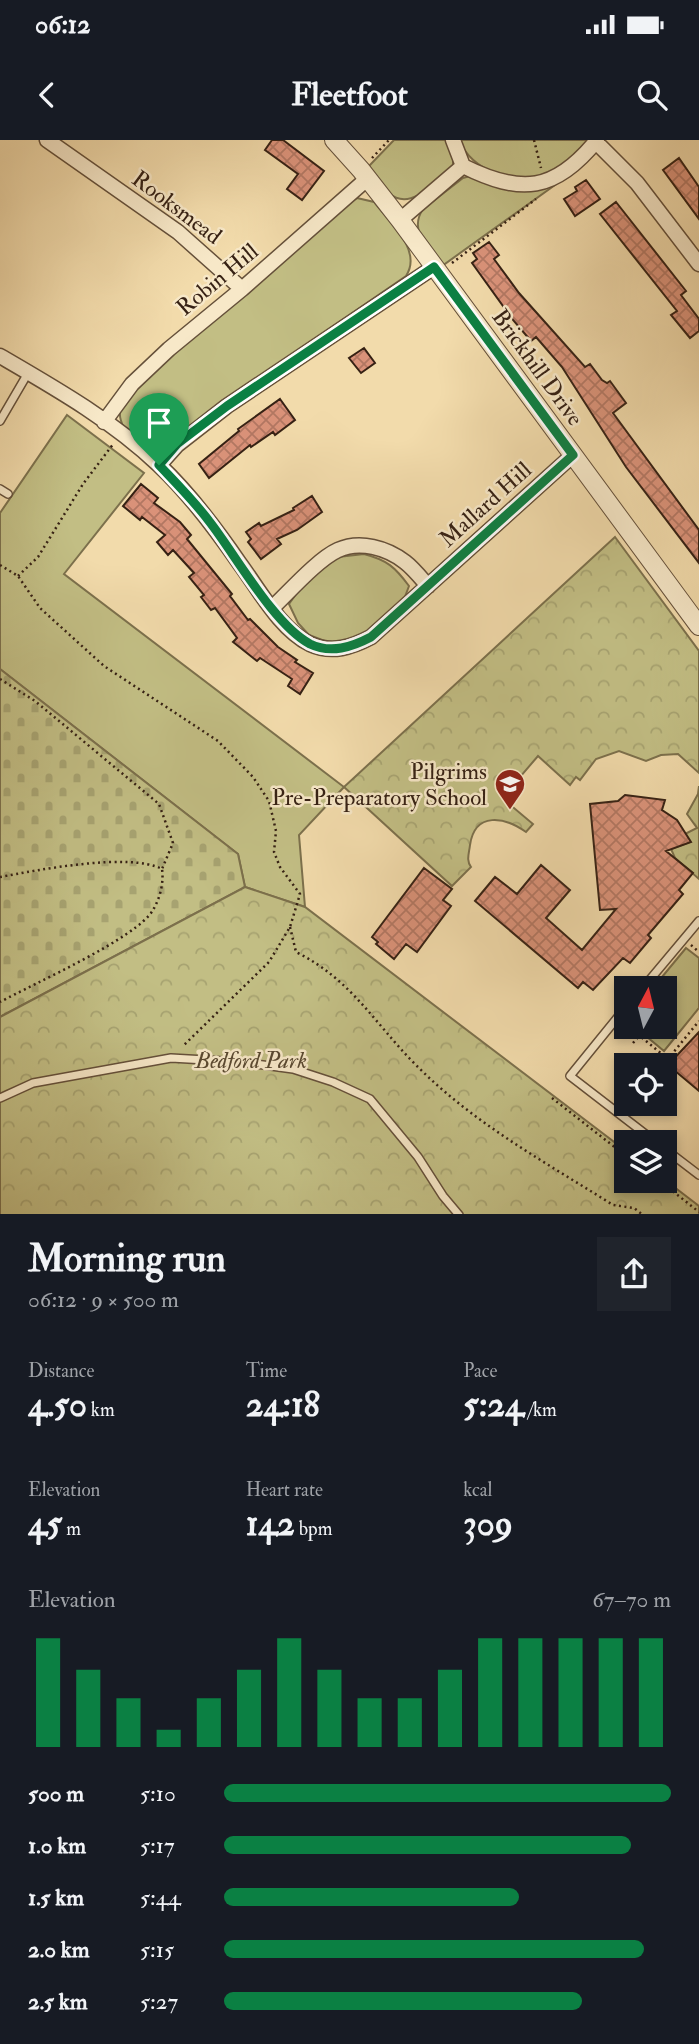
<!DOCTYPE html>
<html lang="en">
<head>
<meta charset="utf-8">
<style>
  body { margin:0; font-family:"IM FELL Double Pica",serif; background:#20242c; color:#f1f3f6; height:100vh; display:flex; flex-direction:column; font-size:26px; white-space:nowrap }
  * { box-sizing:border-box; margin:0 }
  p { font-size:23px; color:#9ea1a6 }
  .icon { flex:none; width:38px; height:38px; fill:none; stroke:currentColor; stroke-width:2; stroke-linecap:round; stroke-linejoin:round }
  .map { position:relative; height:1074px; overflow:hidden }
  .drawer { display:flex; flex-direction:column; background:#171b24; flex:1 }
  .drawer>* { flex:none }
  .needle { width:46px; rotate:7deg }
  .fabs { position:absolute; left:614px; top:836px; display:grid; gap:14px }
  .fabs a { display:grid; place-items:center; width:63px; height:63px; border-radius:0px; background:#171b24; box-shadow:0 4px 10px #0003; font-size:35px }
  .pin { position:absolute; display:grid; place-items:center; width:60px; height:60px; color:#fff; margin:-72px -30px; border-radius:50% 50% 50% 0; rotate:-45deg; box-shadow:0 0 7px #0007 }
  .pin .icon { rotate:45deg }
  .round { display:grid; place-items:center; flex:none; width:74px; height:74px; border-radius:0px; background:#20242c }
  .overview { display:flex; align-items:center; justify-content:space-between; height:119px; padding:0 28px }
  h1 { font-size:38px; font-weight:800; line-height:52px }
  .stats { display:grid; grid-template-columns:repeat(3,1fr); gap:10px; height:119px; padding:7px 28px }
  .stats div { display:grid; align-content:center }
  .stats b { font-size:35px; font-weight:800 }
  .stats small { font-size:19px; font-weight:400 }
  .stats p { font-size:19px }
  .chart { height:196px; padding:14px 28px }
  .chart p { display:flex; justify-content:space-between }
  .chart svg { width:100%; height:126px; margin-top:7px; stroke:#0b8043; stroke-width:6 }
  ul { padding:0 28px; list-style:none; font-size:23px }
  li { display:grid; grid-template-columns:112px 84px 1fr; align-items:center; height:52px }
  li i { height:18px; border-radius:9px; background:#0b8043 }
  .status { display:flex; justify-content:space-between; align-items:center; height:49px; padding:0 35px; background:#171b24; direction:ltr }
  .status svg { height:19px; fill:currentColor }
  header { display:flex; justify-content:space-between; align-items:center; height:91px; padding:0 28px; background:#171b24; font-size:32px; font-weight:800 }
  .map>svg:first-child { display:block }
  .green { fill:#c2be84; stroke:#7c704c; stroke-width:2 }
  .cemetery { fill:url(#cemetery-stones); stroke:#7c704c; stroke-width:2 }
  .park { fill:url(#park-crowns); stroke:#7c704c; stroke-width:2 }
  .building { fill:url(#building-cross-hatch); stroke:#362114; stroke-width:2 }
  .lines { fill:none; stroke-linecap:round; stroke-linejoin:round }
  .service-casing { stroke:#65503a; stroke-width:10 }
  .minor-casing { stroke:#65503a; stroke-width:17 }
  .tertiary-casing { stroke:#65503a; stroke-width:20 }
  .path { stroke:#362114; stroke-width:2.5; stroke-dasharray:2 3.5; stroke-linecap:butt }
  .service { stroke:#f7e8c8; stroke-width:7 }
  .minor { stroke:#f7e8c8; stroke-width:14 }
  .tertiary { stroke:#f7e8c8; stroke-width:18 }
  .route-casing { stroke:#fff; stroke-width:14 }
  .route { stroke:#0b8043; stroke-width:9 }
  .labels { text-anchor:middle; stroke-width:5; stroke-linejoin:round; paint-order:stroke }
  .street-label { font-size:23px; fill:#362114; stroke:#f7e8c8 }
  .poi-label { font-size:23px; fill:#362114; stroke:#f7e8c8; text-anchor:end }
  .park-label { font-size:23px; font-style:italic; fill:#594830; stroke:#f7e8c8 }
</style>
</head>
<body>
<div class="status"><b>06:12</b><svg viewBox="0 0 49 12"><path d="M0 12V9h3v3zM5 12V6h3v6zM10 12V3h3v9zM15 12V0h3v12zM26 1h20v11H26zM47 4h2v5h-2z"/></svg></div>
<header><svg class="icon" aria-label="back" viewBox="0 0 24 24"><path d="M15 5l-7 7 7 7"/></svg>Fleetfoot<svg class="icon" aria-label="search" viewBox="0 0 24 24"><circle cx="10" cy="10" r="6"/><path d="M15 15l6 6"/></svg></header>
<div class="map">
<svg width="699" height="1075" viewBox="0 0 699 1075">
  <defs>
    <pattern id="cemetery-stones" width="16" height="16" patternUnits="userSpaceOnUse" patternTransform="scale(1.75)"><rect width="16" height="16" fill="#c2be84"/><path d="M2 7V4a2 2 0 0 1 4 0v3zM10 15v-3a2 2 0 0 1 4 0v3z" fill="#a7a371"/></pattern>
    <pattern id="park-crowns" width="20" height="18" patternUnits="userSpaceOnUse" patternTransform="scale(1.75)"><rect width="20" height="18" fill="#c2be84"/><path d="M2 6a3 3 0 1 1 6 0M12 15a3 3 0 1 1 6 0" fill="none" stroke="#a7a371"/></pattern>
    <pattern id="building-cross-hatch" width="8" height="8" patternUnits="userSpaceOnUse" patternTransform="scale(1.75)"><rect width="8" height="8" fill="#da9279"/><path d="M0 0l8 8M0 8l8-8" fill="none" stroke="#b27762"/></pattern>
  </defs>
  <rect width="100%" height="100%" fill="#f2dbab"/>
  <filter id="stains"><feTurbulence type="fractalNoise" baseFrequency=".00286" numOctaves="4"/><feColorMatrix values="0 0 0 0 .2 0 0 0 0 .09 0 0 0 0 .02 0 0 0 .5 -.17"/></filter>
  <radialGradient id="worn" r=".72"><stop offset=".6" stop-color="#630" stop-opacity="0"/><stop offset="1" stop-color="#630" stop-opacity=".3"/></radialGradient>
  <path class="green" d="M 394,0 L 447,0 L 453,16 L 453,26 C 437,40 411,73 389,53 C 381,46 375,35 368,27 Z
    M 459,0 L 588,0 C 576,14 564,28 547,35 C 516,47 472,31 459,0 Z
    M 470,36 L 555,45 L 442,126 C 429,109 408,91 423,69 L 463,38 Z
    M 357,58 L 374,62 C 389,82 423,110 406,136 L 200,278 L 168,305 C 149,315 118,293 120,272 C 121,260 135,249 142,240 L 348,64 Z
    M 67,275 L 144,333 L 64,434 L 344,647 L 299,695 L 305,767 L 245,747 L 238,714 L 0,529 L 0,373 Z
    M 364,414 C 387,420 395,427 409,446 L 403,462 L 365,497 L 330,503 L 309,495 L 298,483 L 289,464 L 304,443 L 338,417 Z
    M 686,808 L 699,818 L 699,868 L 664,911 L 635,887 L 665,887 L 665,849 L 652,849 Z"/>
  <path class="cemetery" d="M 0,529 L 238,714 L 245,747 L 0,877 Z"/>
  <path class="park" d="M 615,397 L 699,511 L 699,633 L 678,614 L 661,615 L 646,621 L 619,611 L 596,619 L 580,640 L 576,637 L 570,645 L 538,616 L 502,658 L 533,684 L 526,692 C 505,677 475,671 470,705 C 469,714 466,720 471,727 L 452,746 L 344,647 Z
    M 699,646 L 699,739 L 675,718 L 671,709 L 690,702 L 685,694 L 697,688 L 687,674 L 698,654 Z
    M 245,747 L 305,767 L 626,1011 L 626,1041 L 665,1040 L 699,1066 L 699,1075 L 0,1075 L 0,877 Z"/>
  <path class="building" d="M 272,0 L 283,0 L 324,31 L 302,60 L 287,49 L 298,34 L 265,10 Z
    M 679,18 L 699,47 L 699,79 L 663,30 Z
    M 586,40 L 600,59 L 575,76 L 564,59 L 577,51 L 575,47 Z
    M 616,62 L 686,151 L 681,155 L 699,179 L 699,191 L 690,198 L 671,175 L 677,171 L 600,74 Z
    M 489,102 L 499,115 L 494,119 L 519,153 L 585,227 L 590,224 L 602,240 L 607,243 L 610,241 L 626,263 L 613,273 L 699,390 L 699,423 L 626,327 L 562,227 L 536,197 L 531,201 L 513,180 L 472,123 L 477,119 L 473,113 Z
    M 364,208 L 375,223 L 361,233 L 349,218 Z
    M 280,259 L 295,280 L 275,295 L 273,292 L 251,307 L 250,305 L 209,338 L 199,324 L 239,291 L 238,289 Z
    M 141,344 L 158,358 L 154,363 L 180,382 L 191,395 L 187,399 L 232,454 L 230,456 L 248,480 L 250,479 L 278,507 L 297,520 L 295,522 L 313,533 L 300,554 L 288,546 L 292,539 L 260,518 L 257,521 L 233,502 L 237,498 L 215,468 L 211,470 L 201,457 L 204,455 L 189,437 L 194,433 L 173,410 L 168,415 L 157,402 L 165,395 L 142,377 L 140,380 L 123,366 Z
    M 312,356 L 322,372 L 297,390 L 277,399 L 281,404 L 261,419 L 248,402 L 251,399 L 246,392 L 259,383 L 261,386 L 294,370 L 293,368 Z
    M 625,655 L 665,660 L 662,670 L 677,680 L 691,702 L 666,711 L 693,733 L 679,750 L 683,754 L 648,795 L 651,798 L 630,823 L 623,818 L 593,850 L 583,842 L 578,848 L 475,761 L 495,737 L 517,754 L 541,725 L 570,750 L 546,778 L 582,810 L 616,769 L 600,770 L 590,664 L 618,661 Z
    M 424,728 L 452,749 L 443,760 L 451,766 L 417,812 L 406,804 L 394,819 L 376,804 L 378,802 L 372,797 Z
    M 699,892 L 699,951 L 668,925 Z"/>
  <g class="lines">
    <g class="service-casing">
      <path id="service" d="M 0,281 L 28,233
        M 0,349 L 8,354
        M 642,849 L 699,781
        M 626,867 L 570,936 L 657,1003
        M 0,958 L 33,943 L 171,918 L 241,922 L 293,929 L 333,942 L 370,959 L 418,1017 L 443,1056 L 459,1075
        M 665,1009 L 699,1035"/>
    </g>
    <g class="minor-casing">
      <path id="minor" d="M 47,0 L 178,92 L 242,149
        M 596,2 L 637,43 L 699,124
        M 463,26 C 521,55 555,52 597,0
        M 400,80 L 463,26 L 453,0
        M 0,216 C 55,248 113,281 159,325 C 190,354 216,389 240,424 C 260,451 280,489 310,504 C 332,514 352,507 371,497 L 573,315
        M 104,282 L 132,244 L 169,209 L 242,149 L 368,38
        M 159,325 L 177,305 L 227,266 L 434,127
        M 272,468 C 289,452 318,419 338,410 C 360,400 387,408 405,422 C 413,428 421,438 428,446"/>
    </g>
    <g class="tertiary-casing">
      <path id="tertiary" d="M 334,0 L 361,30 L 400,80 L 699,486"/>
    </g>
    <path class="path" d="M 534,0 L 541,28
      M 372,18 L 389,0
      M 452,123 L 536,59
      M 0,425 L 18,436 L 40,468 L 104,526 L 218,601 L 253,637 L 269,661 L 276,691 L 274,712 L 280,727 L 300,754 L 290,787 L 269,822 L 183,906
      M 18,436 L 38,417 L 83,344 L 114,303
      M 0,539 L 35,561 L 159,664 L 173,703 L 162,729
      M 0,737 C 38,730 129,712 162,729 C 164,743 160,758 153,770 C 137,798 33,844 0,862
      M 290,787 L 296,812 C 352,840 374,883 416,925 C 473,983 545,1022 613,1065 L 634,1068 L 643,1075
      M 691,805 L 699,812
      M 629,887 L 668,919 L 699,881
      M 633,903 L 639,896
      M 658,926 L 665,917
      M 552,958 L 626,1016
      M 660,1041 L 699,1072"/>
    <use href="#service" class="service"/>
    <use href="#minor" class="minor"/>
    <use href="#tertiary" class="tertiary"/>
  </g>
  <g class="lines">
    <g class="route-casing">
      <path id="route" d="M 434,127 L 573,315 L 371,497 C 352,507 331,514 310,504 C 274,485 235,414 209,381 C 194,361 176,343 159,325 L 177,304 L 227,266 Z"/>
    </g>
    <use href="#route" class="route"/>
  </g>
  <defs>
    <g id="school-pin" transform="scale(1.575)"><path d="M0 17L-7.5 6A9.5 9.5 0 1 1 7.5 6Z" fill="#8f2418" stroke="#f7e8c8"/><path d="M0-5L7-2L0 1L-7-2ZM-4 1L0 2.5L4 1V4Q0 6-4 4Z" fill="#fff"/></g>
  </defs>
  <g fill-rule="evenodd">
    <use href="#school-pin" x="510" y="644"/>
  </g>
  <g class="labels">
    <g class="street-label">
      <text transform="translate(177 67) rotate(37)" y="8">Rooksmead</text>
      <text transform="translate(217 139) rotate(-40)" y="8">Robin Hill</text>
      <text transform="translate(538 227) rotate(54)" y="8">Brickhill Drive</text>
      <text transform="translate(485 364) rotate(-42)" y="8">Mallard Hill</text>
    </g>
    <g class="poi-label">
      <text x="487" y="639">Pilgrims<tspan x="487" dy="26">Pre-Preparatory School</tspan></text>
    </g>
    <g class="park-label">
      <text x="251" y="928">Bedford Park</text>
    </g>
  </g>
  <rect width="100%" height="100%" filter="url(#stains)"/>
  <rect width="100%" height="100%" fill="url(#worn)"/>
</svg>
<div class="fabs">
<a><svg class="needle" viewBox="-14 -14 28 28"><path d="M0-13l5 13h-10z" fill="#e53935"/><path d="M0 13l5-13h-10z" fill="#9ea1a6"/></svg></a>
<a><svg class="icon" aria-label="locate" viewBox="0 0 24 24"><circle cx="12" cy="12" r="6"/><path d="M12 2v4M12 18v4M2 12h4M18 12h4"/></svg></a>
<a><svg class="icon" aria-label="layers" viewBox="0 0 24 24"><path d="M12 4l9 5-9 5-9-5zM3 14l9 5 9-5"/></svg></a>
</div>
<div class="pin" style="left:159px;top:325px;background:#1e9e55"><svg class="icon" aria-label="arrive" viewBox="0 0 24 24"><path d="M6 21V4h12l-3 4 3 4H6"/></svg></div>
</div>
<section class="drawer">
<div class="overview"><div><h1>Morning run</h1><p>06:12 · 9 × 500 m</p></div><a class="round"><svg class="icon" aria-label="share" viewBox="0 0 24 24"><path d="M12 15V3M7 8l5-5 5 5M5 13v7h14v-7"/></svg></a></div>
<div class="stats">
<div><p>Distance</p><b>4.50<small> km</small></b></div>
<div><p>Time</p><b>24:18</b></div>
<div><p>Pace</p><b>5:24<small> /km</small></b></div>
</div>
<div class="stats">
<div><p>Elevation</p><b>45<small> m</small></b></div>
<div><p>Heart rate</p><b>142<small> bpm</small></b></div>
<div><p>kcal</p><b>309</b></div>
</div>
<div class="chart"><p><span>Elevation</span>67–70 m</p>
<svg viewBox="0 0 160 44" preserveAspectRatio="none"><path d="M5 44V6M15 44V17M25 44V27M35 44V38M45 44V27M55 44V17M65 44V6M75 44V17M85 44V27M95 44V27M105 44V17M115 44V6M125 44V6M135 44V6M145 44V6M155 44V6"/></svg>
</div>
<ul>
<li><b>500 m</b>5:10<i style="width:100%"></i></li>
<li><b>1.0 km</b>5:17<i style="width:91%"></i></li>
<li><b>1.5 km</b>5:44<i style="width:66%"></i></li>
<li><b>2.0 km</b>5:15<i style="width:94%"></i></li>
<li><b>2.5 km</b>5:27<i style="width:80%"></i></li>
</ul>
</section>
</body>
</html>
